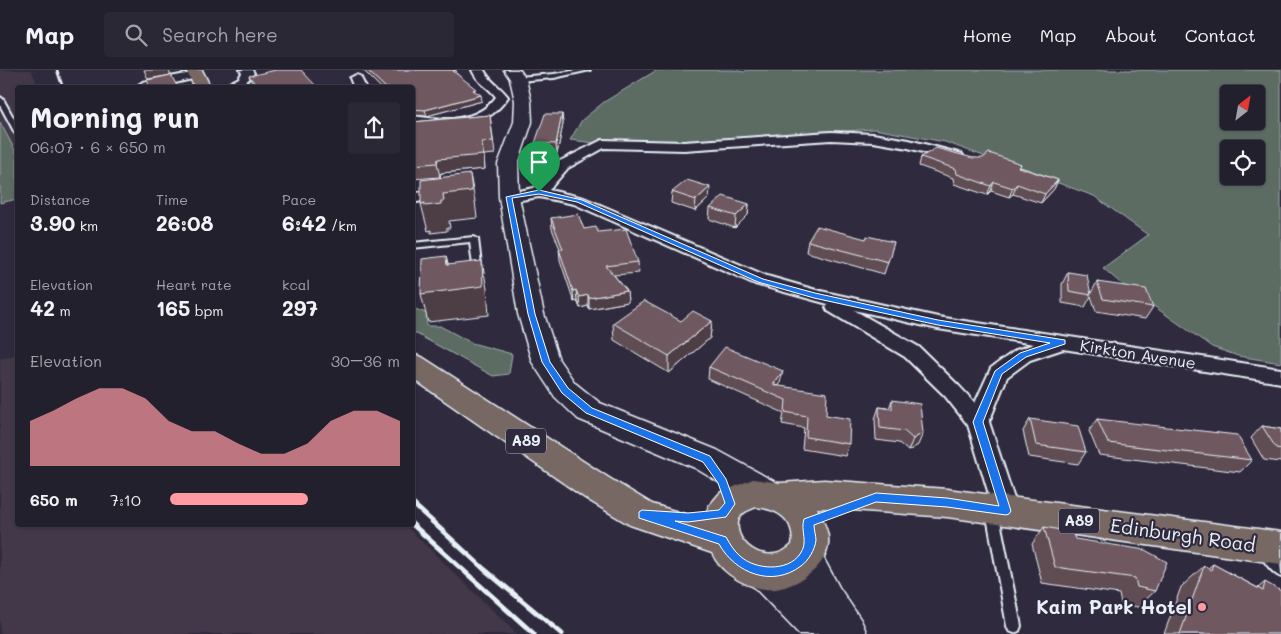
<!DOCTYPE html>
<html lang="en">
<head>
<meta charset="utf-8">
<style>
  body { margin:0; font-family:Mali,sans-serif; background:#2b2836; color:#f1f3f6; height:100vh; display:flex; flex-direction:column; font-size:19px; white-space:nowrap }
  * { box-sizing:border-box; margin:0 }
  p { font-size:16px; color:#a3a3aa }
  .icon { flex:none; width:28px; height:28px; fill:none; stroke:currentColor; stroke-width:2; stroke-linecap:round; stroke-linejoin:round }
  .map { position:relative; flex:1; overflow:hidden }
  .side { position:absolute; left:15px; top:15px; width:400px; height:442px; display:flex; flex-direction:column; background:#23202e; border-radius:5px; box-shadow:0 1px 4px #0004,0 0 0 1px #403e4a }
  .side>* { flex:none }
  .needle { width:32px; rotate:31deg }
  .controls { position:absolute; left:1220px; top:15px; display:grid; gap:10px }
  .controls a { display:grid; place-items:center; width:45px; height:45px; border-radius:5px; background:#23202e; box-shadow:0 1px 4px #0004,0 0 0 1px #403e4a; font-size:25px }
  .pin { position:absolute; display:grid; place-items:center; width:42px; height:42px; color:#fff; margin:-51px -21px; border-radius:50% 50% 50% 0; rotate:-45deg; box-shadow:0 0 5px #0007 }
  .pin .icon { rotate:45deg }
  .round { display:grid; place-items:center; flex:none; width:52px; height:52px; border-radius:5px; background:#2b2836 }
  .summary { display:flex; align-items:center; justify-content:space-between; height:85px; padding:0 15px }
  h1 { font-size:28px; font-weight:700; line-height:38px }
  .figures { display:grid; grid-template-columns:repeat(3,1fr); gap:8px; height:85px; padding:5px 15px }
  .figures div { display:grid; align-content:center }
  .figures b { font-size:21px; font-weight:700 }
  .figures small { font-size:14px; font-weight:400 }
  .figures p { font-size:14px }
  .chart { height:140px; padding:10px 15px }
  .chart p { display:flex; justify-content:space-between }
  .chart svg { width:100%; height:90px; margin-top:5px; fill:#ff9aa2; opacity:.7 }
  ul { padding:0 15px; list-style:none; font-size:16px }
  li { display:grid; grid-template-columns:80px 60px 1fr; align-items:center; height:38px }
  li i { height:12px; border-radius:6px; background:#ff9aa2 }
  header { display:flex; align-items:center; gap:30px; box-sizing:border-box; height:70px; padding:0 25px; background:#23202e; border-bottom:1px solid #403e4a }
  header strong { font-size:24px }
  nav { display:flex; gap:28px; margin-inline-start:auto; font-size:18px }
  .search { width:350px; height:45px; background:#2b2836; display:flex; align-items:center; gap:12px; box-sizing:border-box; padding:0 18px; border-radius:5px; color:#a3a3aa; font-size:19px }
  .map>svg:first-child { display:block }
  .built { fill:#423848 }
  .green { fill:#5c6c64; stroke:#a2aeae; fill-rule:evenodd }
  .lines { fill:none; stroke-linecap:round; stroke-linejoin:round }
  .lane-casing { stroke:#e8f1f8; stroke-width:4 }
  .street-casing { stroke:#e8f1f8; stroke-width:4 }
  .secondary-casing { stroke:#e8f1f8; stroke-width:3 }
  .primary-casing { stroke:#e8f1f8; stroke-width:3 }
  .lane { fill:#2f2a3d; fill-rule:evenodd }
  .street { fill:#2f2a3d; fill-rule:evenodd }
  .secondary { fill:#2f2a3d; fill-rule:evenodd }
  .primary { fill:#776864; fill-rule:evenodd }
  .rail-far1 { stroke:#e8f1f8; stroke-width:2.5 }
  .rail { stroke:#e8f1f8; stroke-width:5 }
  .wall { fill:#604d53; stroke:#e8f1f8 }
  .shaded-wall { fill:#4e3e44; stroke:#e8f1f8 }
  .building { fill:#705961; stroke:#e8f1f8 }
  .route { fill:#1a73e8; stroke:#fff; fill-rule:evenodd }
  .poi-dot { fill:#ff9aa2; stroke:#2f2a3d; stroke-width:2 }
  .labels { text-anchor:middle; stroke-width:4.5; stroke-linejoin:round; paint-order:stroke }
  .shield { fill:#2f2a3d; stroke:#b0b5c0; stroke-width:1 }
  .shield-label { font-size:15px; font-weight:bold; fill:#e8f1f8 }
  .street-label { font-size:16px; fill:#e8f1f8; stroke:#2f2a3d }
  .near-street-label { font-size:19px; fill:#e8f1f8; stroke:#2f2a3d }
  .near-poi-label { font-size:19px; font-weight:bold; fill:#e8f1f8; stroke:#2f2a3d; text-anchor:end }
</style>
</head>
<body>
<header>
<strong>Map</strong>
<div class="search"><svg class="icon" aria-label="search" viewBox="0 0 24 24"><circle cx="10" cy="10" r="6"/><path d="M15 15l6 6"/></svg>Search here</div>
<nav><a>Home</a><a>Map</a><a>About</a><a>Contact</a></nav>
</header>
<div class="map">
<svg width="1281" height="564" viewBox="0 0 1281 564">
  <rect width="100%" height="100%" fill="#2f2a3d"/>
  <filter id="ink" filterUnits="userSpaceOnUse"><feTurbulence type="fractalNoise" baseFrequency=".02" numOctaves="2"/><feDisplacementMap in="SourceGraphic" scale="10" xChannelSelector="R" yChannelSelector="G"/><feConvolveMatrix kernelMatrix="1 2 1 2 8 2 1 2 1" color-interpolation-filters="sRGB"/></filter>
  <g filter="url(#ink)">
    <path class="built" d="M 0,0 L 31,0 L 39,17 L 18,18 L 17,84 L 0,52 Z
      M 17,284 L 18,455 L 405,455 L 517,564 L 0,564 L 0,289 Z"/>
    <path class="green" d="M 657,0 L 734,0 L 744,2 L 747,0 L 1281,0 L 1281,293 L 1238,286 L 1212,277 L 1118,211 L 1103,198 L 1148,165 L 1094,126 L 945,72 L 874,59 L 660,74 L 627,70 L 607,69 L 595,73 L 570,70 L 582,50 L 604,32 ZM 1229,24 L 1256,24 L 1256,51 L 1229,51 ZM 1229,79 L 1256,79 L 1256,106 L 1229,106 Z
      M 0,52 L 17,84 L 17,129 L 0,133 Z
      M 412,238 L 426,243 L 427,256 L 440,256 L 472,273 L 512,284 L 509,304 L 493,306 L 413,262 Z"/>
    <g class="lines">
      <g class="lane-casing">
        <path id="lane" d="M 578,0 L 590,0 L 554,8 L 518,11 L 515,9 L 518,7 L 554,4 Z
          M 0,27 L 3,29 L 18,56 L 18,65 L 15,63 L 0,35 Z
          M 474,167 L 478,169 L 482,203 L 478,206 L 474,203 L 470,172 L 412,178 L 412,173 Z
          M 992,436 L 996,437 L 998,441 L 1021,556 L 1019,561 L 1014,563 L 1009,561 L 1007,556 L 986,441 L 988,437 Z
          M 1267,478 C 1280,483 1281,495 1281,507 C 1273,504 1264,492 1260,484 L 1262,480 Z"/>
      </g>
      <g class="street-casing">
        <path id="street" d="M 240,0 L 252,0 L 254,3 C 244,16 236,18 220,18 L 239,8 L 242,3 Z
          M 472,0 L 484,0 C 489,11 501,17 508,27 C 484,62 451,59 412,54 L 412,46 C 442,50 476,54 496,27 C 488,16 478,14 472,0 Z
          M 197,2 L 203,5 L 201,7 L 153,18 L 137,16 L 143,12 Z
          M 356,5 L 360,6 L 366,18 L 354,18 L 350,8 Z
          M 831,62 L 873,64 L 909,70 L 962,84 L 964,87 L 957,91 L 908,78 L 873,72 L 831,70 L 684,80 L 604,78 L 568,98 L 549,120 L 584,128 L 767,206 L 816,220 L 938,247 L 1281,299 L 1281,313 L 1063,279 L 1030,290 L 1007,307 L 989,352 L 1018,441 L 1015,448 L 1006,452 L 997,448 L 994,441 L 968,355 L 945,326 L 905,287 L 828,241 L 826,237 L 828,234 L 755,214 L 574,134 L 539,127 L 509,132 L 504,130 L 501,127 L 504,124 L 534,118 L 558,92 L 602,70 L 684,72 ZM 854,240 L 938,259 L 1034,274 L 1016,280 L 991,298 L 975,333 L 959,316 L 919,277 Z
          M 447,117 L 452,119 L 455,122 L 452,125 L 412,133 L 412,124 Z"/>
      </g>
      <g class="secondary-casing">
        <path id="secondary" d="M 504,0 L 520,0 L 526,9 L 531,31 L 532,52 L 518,94 L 519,127 L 544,244 L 559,290 L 575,313 L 600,333 L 717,380 L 779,414 L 784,424 L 779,434 L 767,438 L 755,434 L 695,398 L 578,349 L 555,327 L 532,292 L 518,244 L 499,127 L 498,94 L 514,52 L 515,31 L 510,9 Z
          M 804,472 L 817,476 L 839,517 L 861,550 L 867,564 L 799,564 L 750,513 L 745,501 L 750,489 L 763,484 L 776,489 L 795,507 L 786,488 L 791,476 Z"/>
      </g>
      <g class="primary-casing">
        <path id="primary" d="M 186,0 L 202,0 L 211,18 L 195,18 Z
          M 412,284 L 422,287 L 609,408 L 652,434 L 704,450 L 709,436 L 720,423 L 753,409 L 780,413 L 824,410 L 947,419 L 1281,462 L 1281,494 L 947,447 L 824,438 L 817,438 C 821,448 827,457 828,467 C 831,495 800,515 776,519 C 752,522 721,504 712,483 L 630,455 L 585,428 L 412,308 ZM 756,437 C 778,439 796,450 792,475 C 761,504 721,459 745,442 C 748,440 752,439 756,437 Z"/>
      </g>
      <use href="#lane" class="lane"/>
      <use href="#street" class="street"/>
      <use href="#secondary" class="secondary"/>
      <use href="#primary" class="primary"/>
      <path class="rail-far1" d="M 57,0 L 63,18"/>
      <path class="rail" d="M 412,433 L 484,499 L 562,564
        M 412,454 L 534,564"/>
    </g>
    <path class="wall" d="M 363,0 L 456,0 L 457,4 L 476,22 L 482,31 L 427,46 L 412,45 L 412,18 L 381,18 Z
      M 249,6 L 316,16 L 316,18 L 255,18 L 253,15 Z
      M 562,44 L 563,54 L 557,84 L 536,84 L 535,73 Z
      M 490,45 L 495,84 L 484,85 L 485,99 L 441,103 L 440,107 L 412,109 L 412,52 Z
      M 921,87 L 973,88 L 1021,94 L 1020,97 L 1058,110 L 1054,119 L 1041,133 L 1013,124 L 1009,127 L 991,121 L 987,125 L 954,114 L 953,108 L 919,96 Z
      M 672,122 L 709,128 L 695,141 L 671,133 Z
      M 749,134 L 748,145 L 735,158 L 709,149 L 710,138 Z
      M 551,148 L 584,159 L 598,162 L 638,192 L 639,203 L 614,205 L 627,221 L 628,232 L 589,239 L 588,236 L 580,238 L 577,231 L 574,232 L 560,190 L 559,179 L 560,179 L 552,159 Z
      M 866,169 L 894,172 L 884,204 L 806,182 L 808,171 Z
      M 1068,202 L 1091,223 L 1097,212 L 1153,237 L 1145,249 L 1096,241 L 1091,226 L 1085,237 L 1062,233 L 1062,214 Z
      M 681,251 L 712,251 L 710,268 L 669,303 L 614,270 L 613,253 Z
      M 709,297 L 780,313 L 779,316 L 826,345 L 849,374 L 845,386 L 802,379 L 804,358 L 782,354 L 784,343 L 708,309 Z
      M 892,330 L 918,375 L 908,381 L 899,373 L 876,370 L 875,349 L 879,337 L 889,338 Z
      M 1030,349 L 1086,382 L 1078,394 L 1029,387 L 1023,361 Z
      M 1097,349 L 1252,390 L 1240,402 L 1099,385 L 1089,361 Z
      M 1262,356 L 1281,359 L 1281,392 L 1264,390 L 1251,368 Z
      M 1044,457 L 1075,469 L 1155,521 L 1138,537 L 1121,534 L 1119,524 L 1042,513 L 1032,474 Z
      M 1213,494 L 1258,518 L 1265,512 L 1281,564 L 1164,564 L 1181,517 L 1204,496 L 1208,498 Z"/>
    <path class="shaded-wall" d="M 144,0 L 168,0 L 171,5 L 148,9 Z
      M 481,25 L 482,31 L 427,46 L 425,40 Z
      M 562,44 L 563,54 L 557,84 L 556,74 Z
      M 482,72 L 485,99 L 441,103 L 440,107 L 437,93 L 438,89 Z
      M 470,104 L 475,131 L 477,148 L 449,151 L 450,158 L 447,158 L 447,161 L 431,163 L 431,160 L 428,161 L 421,134 L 441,131 L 443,124 Z
      M 1058,110 L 1054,119 L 1041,133 L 1045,124 Z
      M 994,112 L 991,121 L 987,125 L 991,116 Z
      M 1017,114 L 1013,124 L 1009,127 L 1013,118 Z
      M 710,117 L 709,128 L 695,141 L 696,130 Z
      M 749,134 L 748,145 L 735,158 L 736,146 Z
      M 446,186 L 453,215 L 482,191 L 487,219 L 489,245 L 428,252 L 421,224 L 447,195 Z
      M 576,220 L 577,231 L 574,232 L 573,221 Z
      M 627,221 L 628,232 L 589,239 L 589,228 Z
      M 588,225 L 588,236 L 580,238 L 579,227 Z
      M 712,251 L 710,268 L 669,303 L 669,286 Z
      M 783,301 L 780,313 L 772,324 L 773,315 Z
      M 923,363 L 918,375 L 908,381 L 913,369 Z"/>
    <path class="building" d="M 276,0 L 301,0 L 316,16 L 310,18 L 257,18 L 258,17 L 249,6 Z
      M 367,0 L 456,0 L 453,1 L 476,19 L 473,20 L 481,25 L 425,40 L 412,39 L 412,18 L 386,18 Z
      M 171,5 L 178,18 L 150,18 L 147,10 Z
      M 545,44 L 562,44 L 556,74 L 535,73 Z
      M 490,45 L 493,71 L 482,72 L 483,85 L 438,89 L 437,93 L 412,95 L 412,52 Z
      M 936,78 L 973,88 L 983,88 L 989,83 L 1021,94 L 1018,97 L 1058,110 L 1045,124 L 1017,114 L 1013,118 L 994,112 L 991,116 L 957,104 L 956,99 L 921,87 Z
      M 470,104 L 472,121 L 443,124 L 444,131 L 441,131 L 441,134 L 425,136 L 425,133 L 421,134 L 421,110 Z
      M 687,110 L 710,117 L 696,130 L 672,122 Z
      M 723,126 L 749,134 L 736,146 L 710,138 Z
      M 578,144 L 584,159 L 596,157 L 598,162 L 626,159 L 638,192 L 606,196 L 627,221 L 589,228 L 588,225 L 579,227 L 576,220 L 573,221 L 559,179 L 563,179 L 551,148 Z
      M 817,156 L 866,169 L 867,166 L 894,172 L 888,192 L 808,171 Z
      M 446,186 L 447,195 L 482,191 L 483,216 L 421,224 L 422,189 Z
      M 1068,202 L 1087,205 L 1091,225 L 1069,221 Z
      M 1097,212 L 1146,219 L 1153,237 L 1103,229 Z
      M 644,231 L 681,251 L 693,241 L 712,251 L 669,286 L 613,253 Z
      M 725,277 L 783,301 L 773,315 L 827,323 L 826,345 L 850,349 L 849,374 L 806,367 L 807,346 L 785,342 L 786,330 L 709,297 Z
      M 892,330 L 920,334 L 923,363 L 913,369 L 904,361 L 880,358 L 879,337 L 892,339 Z
      M 1030,349 L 1078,356 L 1086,382 L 1036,375 Z
      M 1097,349 L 1237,365 L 1252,390 L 1108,373 Z
      M 1262,356 L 1281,359 L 1281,379 L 1276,378 Z
      M 1044,457 L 1072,462 L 1075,469 L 1145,480 L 1167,492 L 1155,521 L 1137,517 L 1135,508 L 1055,497 Z
      M 1213,494 L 1263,521 L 1265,512 L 1281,521 L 1281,564 L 1180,564 L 1204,496 L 1211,500 Z"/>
  </g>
  <path class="route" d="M 539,120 L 582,130 L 763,209 L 815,223 L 938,250 L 1065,270 L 1065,274 L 1026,287 L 1002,304 L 983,352 L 1011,441 L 1009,444 L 1006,445 L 947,437 L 876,432 L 814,455 C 814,460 816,466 816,470 C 815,480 808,491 801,496 C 772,518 735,503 719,474 L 639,448 L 639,442 L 642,440 L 688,443 L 719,440 L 725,433 L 718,413 L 703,392 L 586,343 L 562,323 L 542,292 L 528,244 L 506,127 ZM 539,124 L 577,132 L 758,212 L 814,228 L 938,255 L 1050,273 L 1020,283 L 995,301 L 973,352 L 999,436 L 947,428 L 876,423 L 804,449 C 800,461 809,472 800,484 C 788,502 755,500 740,486 C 734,481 730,474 726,467 L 675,451 L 688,452 L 726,447 L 735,434 L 726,409 L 710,386 L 592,338 L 568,318 L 550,292 L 535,244 L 512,128 Z"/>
  <circle class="poi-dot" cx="1202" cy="537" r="5"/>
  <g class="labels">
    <g class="shield">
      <rect x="506" y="358.5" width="40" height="25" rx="4"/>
      <rect x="1059" y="438.5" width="40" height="25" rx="4"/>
    </g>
    <g class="shield-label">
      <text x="526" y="376">A89</text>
      <text x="1079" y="456">A89</text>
    </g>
    <g class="street-label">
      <text transform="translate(1138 284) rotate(9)" y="6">Kirkton Avenue</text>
    </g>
    <g class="near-street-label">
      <text transform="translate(1183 465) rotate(8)" y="7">Edinburgh Road</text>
    </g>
    <g class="near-poi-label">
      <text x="1192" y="544">Kaim Park Hotel</text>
    </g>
  </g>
</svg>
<div class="controls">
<a><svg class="needle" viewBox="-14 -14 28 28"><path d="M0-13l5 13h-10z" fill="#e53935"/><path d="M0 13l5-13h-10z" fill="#a3a3aa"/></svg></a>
<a><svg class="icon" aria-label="locate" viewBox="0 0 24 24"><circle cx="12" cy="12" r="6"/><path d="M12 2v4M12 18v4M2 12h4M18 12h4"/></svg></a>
</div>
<div class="pin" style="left:539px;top:122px;background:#1e9e55"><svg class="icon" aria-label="arrive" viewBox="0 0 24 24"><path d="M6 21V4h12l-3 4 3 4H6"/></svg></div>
<section class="side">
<div class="summary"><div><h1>Morning run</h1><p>06:07 · 6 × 650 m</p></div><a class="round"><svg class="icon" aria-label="share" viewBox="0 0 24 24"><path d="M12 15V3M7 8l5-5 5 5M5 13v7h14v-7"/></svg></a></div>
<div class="figures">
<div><p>Distance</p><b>3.90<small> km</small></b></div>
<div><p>Time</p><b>26:08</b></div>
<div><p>Pace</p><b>6:42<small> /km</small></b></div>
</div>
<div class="figures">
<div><p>Elevation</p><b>42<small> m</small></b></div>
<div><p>Heart rate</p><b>165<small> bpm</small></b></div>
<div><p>kcal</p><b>297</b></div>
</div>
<div class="chart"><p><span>Elevation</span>30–36 m</p>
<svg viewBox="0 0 160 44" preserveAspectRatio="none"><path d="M0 44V22L10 17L20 11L30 6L40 6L50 11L60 22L70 27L80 27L90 33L100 38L110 38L120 33L130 22L140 17L150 17L160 22V44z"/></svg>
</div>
<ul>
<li><b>650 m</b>7:10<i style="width:60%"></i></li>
</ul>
</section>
</div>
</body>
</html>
